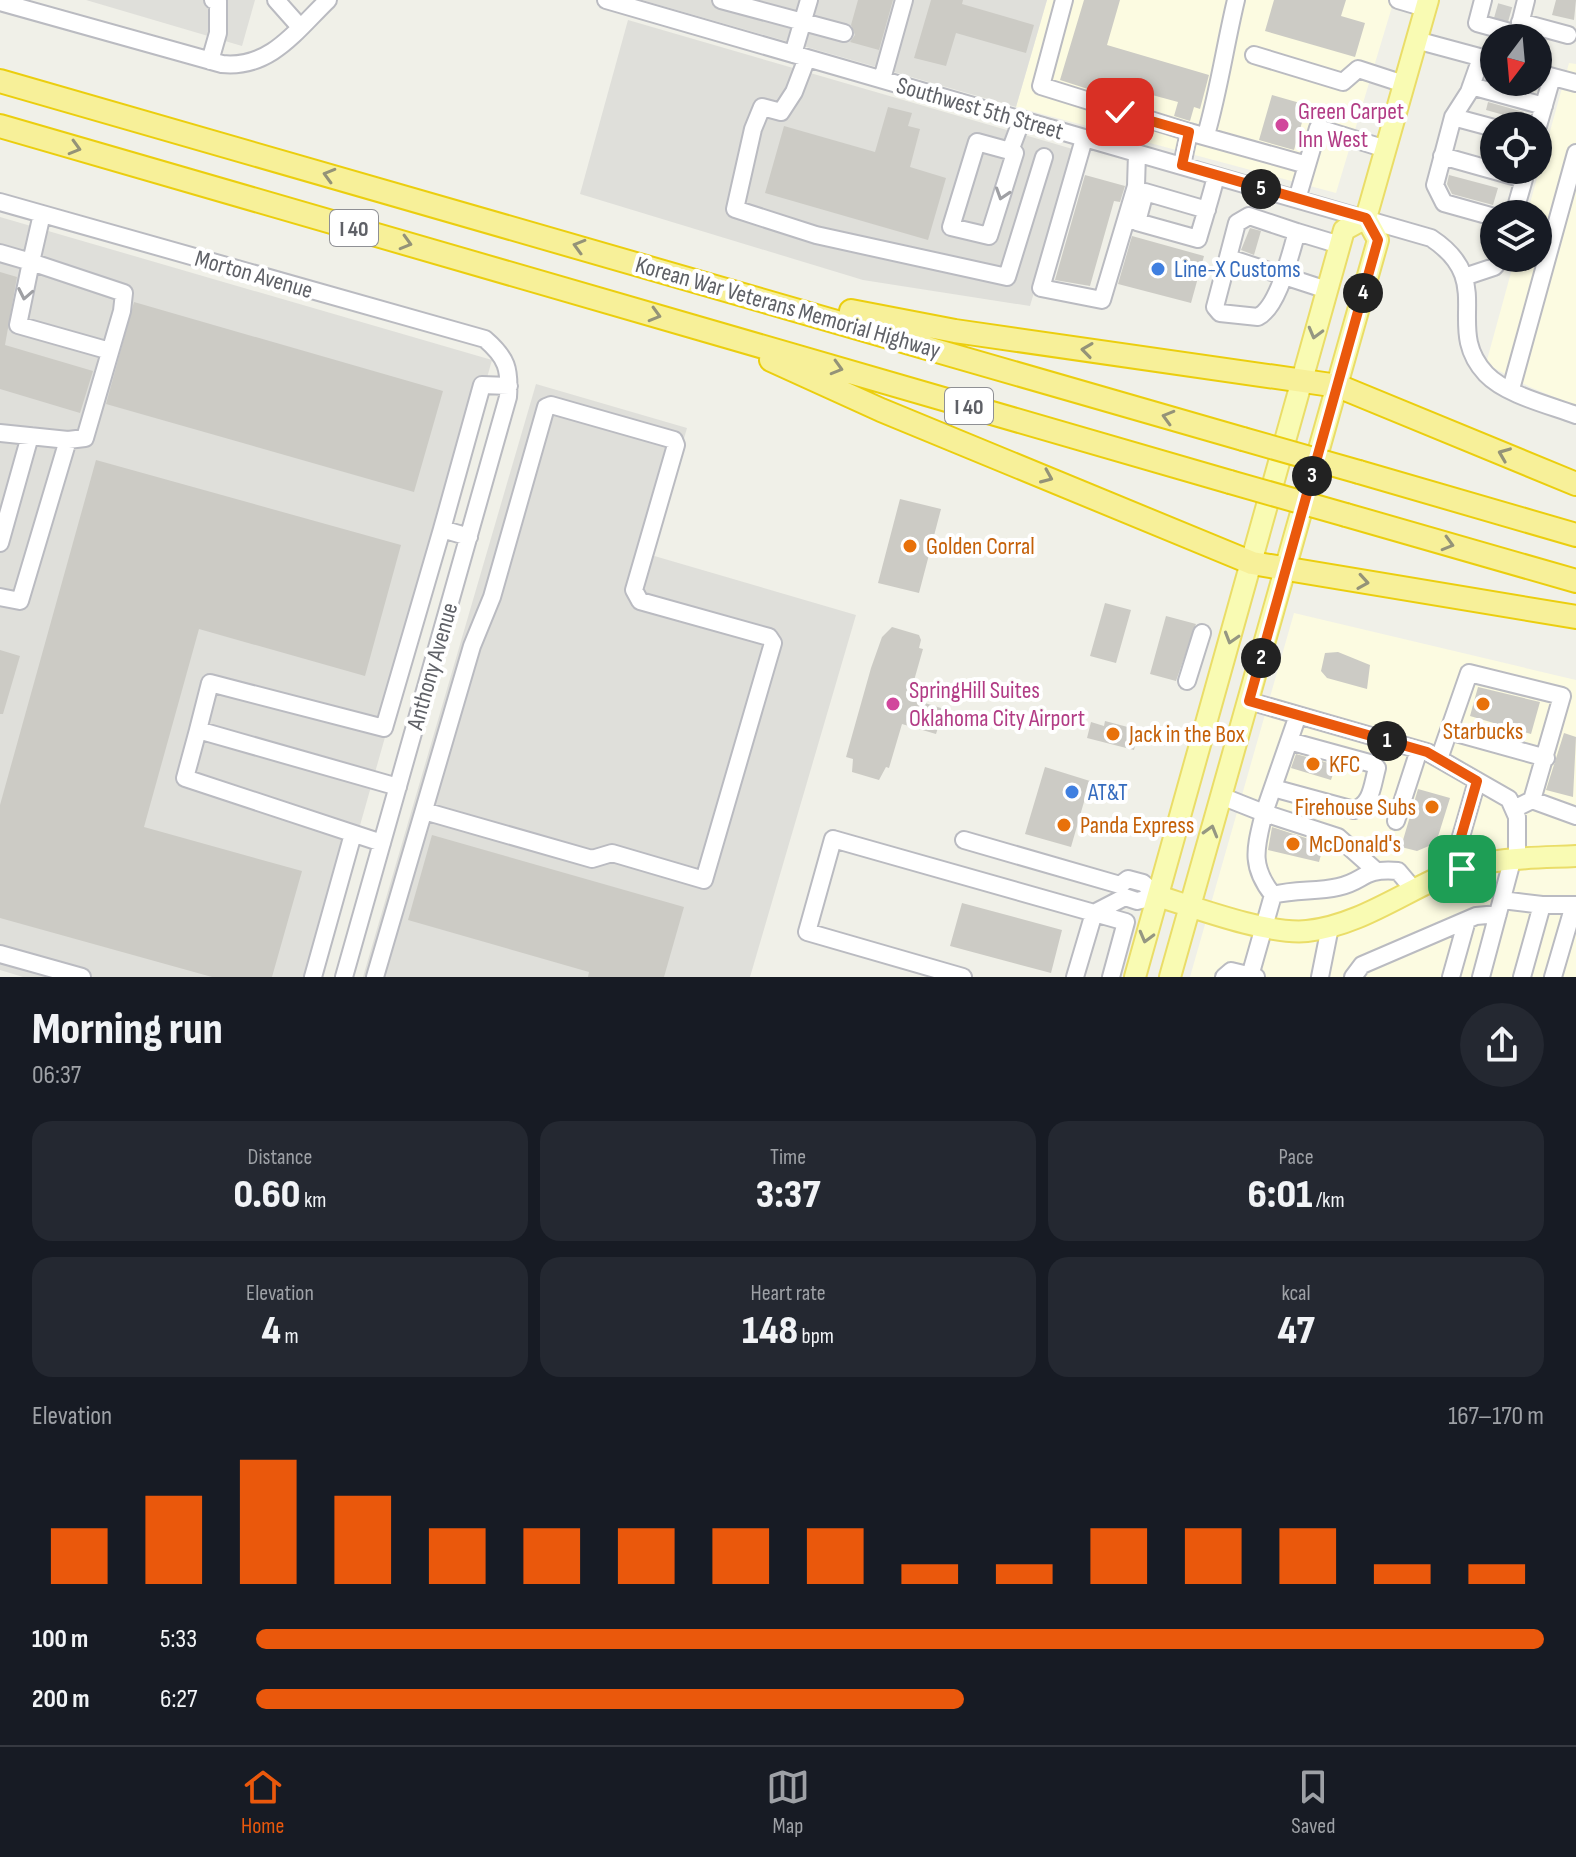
<!DOCTYPE html>
<html lang="en">
<head>
<meta charset="utf-8">
<style>
  body { margin:0; font-family:"Sofia Sans Condensed",sans-serif; background:#242831; color:#f1f3f6; height:100vh; display:flex; flex-direction:column; font-size:30px; white-space:nowrap }
  * { box-sizing:border-box; margin:0 }
  p { font-size:26px; color:#9ea1a6 }
  .icon { flex:none; width:44px; height:44px; fill:none; stroke:currentColor; stroke-width:2; stroke-linecap:round; stroke-linejoin:round }
  .map { position:relative; height:977px; overflow:hidden }
  .panel { display:flex; flex-direction:column; background:#171b24; flex:1 }
  .panel>* { flex:none }
  .needle { width:52px; rotate:196deg }
  .tools { position:absolute; left:1480px; top:24px; display:grid; gap:16px }
  .tools a { display:grid; place-items:center; width:72px; height:72px; border-radius:50%; background:#171b24; box-shadow:0 2px 6px #0004; font-size:40px }
  .pin { position:absolute; display:grid; place-items:center; width:68px; height:68px; color:#fff; margin:-34px; border-radius:16px; box-shadow:0 4px 12px #0006 }
  .km { position:absolute; width:40px; height:40px; margin:-20px; border-radius:50%; background:#222; color:#fff; font-size:22px; line-height:40px; text-align:center }
  .round { display:grid; place-items:center; flex:none; width:84px; height:84px; border-radius:42px; background:#242831 }
  .overview { display:flex; align-items:center; justify-content:space-between; height:136px; padding:0 32px }
  h1 { font-size:44px; font-weight:800; line-height:60px }
  .figures { display:grid; grid-template-columns:repeat(3,1fr); gap:12px; height:136px; padding:8px 32px }
  .figures div { display:grid; align-content:center; border-radius:20px; background:#242831; text-align:center }
  .figures b { font-size:40px; font-weight:800 }
  .figures small { font-size:22px; font-weight:400 }
  .figures p { font-size:22px }
  .chart { height:224px; padding:16px 32px }
  .chart p { display:flex; justify-content:space-between }
  .chart svg { width:100%; height:144px; margin-top:8px; stroke:#ea580c; stroke-width:6 }
  ul { padding:0 32px; list-style:none; font-size:26px }
  li { display:grid; grid-template-columns:128px 96px 1fr; align-items:center; height:60px }
  li i { height:20px; border-radius:10px; background:#ea580c }
  .tabs { display:flex; justify-content:space-around; align-items:center; height:112px; border-top:2px solid #363941; background:#171b24; font-size:22px; color:#9ea1a6 }
  .tabs a { display:grid; justify-items:center; gap:4px }
  .tabs .active { color:#ea580c }
  .map>svg:first-child { display:block }
  .commercial { fill:#fcfbe1 }
  .industrial { fill:#dfdfda }
  .building { fill:#cccbc5 }
  .lines { fill:none; stroke-linecap:round; stroke-linejoin:round }
  .minor-tunnel { stroke:#ccccc8; stroke-width:16; stroke-dasharray:16 8; stroke-linecap:butt }
  .minor-casing { stroke:#babbc1; stroke-width:20 }
  .major-casing { stroke:#eadd68; stroke-width:24 }
  .highway-casing { stroke:#ebce0e; stroke-width:26 }
  .minor { stroke:#fff; stroke-width:16 }
  .major { stroke:#f9fbb3; stroke-width:20 }
  .highway { stroke:#f7f099; stroke-width:22 }
  .highway-bridge-casing { stroke:#ebce0e; stroke-width:26; stroke-linecap:butt }
  .highway-bridge { stroke:#f7f099; stroke-width:22 }
  .oneway { stroke:#949378 }
  .oneway2 { stroke:#9fa0a4 }
  .oneway3 { stroke:#959782 }
  .route-casing { stroke:#fff; stroke-width:16 }
  .route { stroke:#ea580c; stroke-width:10 }
  .hotel-dot { fill:#d1479c; stroke:#fff; stroke-width:3 }
  .shop-dot { fill:#3f7fe0; stroke:#fff; stroke-width:3 }
  .food-dot { fill:#e8710a; stroke:#fff; stroke-width:3 }
  .labels { text-anchor:middle; stroke-width:8; stroke-linejoin:round; paint-order:stroke }
  .shield { fill:#fff; stroke:#8f9095; stroke-width:2 }
  .shield-label { font-size:22px; font-weight:bold; fill:#5f6167 }
  .street-label { font-size:24px; fill:#5f6167; stroke:#fff }
  .hotel-label { font-size:24px; fill:#b23c85; stroke:#fff; text-anchor:start }
  .shop-label { font-size:24px; fill:#366cbe; stroke:#fff; text-anchor:start }
  .food-label { font-size:24px; fill:#c56008; stroke:#fff; text-anchor:start }
</style>
</head>
<body>
<div class="map">
<svg width="1576" height="977" viewBox="0 0 1576 977">
  <rect width="100%" height="100%" fill="#f0f0e8"/>
  <path class="commercial" d="M 1047,0 L 1394,0 L 1336,193 L 1016,107 Z
    M 1569,63 L 1576,64 L 1576,406 L 1530,387 L 1494,368 L 1487,360 L 1515,258 L 1538,258 L 1538,214 L 1527,214 Z
    M 1294,613 L 1576,680 L 1576,977 L 1190,977 Z"/>
  <path class="industrial" d="M 86,0 L 255,0 L 242,46 Z
    M 642,0 L 1047,0 L 1016,107 Z
    M 628,20 L 1076,150 L 1030,306 L 863,280 L 580,194 Z
    M 0,217 L 492,360 L 317,977 L 23,977 L 0,970 Z
    M 536,384 L 687,428 L 651,555 L 856,615 L 750,977 L 363,977 Z"/>
  <path class="building" d="M 858,0 L 893,0 L 879,50 L 850,42 L 855,35 L 851,25 Z
    M 931,0 L 963,0 L 962,4 L 1034,25 L 1026,53 L 956,33 L 946,66 L 914,58 Z
    M 1084,0 L 1120,0 L 1107,45 L 1209,75 L 1200,109 L 1194,107 L 1190,121 L 1174,116 L 1178,102 L 1097,80 L 1094,91 L 1060,80 Z
    M 1274,0 L 1346,0 L 1341,16 L 1365,23 L 1355,57 L 1265,31 Z
    M 1556,0 L 1576,0 L 1574,20 L 1552,15 Z
    M 1272,95 L 1307,105 L 1294,150 L 1259,140 Z
    M 1488,102 L 1524,112 L 1522,120 L 1486,110 Z
    M 888,107 L 912,113 L 908,126 L 920,129 L 910,167 L 946,178 L 928,240 L 765,193 L 784,126 L 875,152 Z
    M 1085,175 L 1125,186 L 1120,202 L 1114,201 L 1090,286 L 1055,280 Z
    M 1449,175 L 1498,188 L 1493,205 L 1452,194 L 1447,184 Z
    M 1250,228 L 1261,231 L 1254,255 L 1241,250 Z
    M 1132,236 L 1204,256 L 1191,303 L 1118,284 Z
    M 0,272 L 17,277 L 5,345 L 93,371 L 80,413 L 0,389 Z
    M 134,302 L 443,391 L 414,492 L 106,404 Z
    M 96,460 L 401,545 L 365,676 L 199,629 L 144,827 L 302,871 L 272,977 L 212,977 L 0,918 L 0,805 Z
    M 900,499 L 941,509 L 919,593 L 878,583 Z
    M 1105,603 L 1131,610 L 1116,663 L 1090,656 Z
    M 1166,616 L 1196,624 L 1176,681 L 1150,674 Z
    M 892,627 L 919,635 L 921,640 L 919,648 L 923,649 L 909,698 L 944,709 L 936,734 L 902,724 L 889,768 L 886,767 L 879,780 L 852,772 L 853,759 L 846,757 L 871,668 L 882,637 Z
    M 0,650 L 20,656 L 3,714 L 0,714 Z
    M 1338,652 L 1370,665 L 1367,689 L 1327,678 L 1321,671 L 1325,653 Z
    M 1478,687 L 1540,702 L 1531,734 L 1470,716 Z
    M 1105,721 L 1139,730 L 1134,750 L 1087,738 L 1091,722 L 1104,726 Z
    M 1564,733 L 1576,737 L 1573,797 L 1546,790 Z
    M 1296,754 L 1336,765 L 1331,780 L 1291,768 Z
    M 1045,767 L 1090,781 L 1071,847 L 1025,834 Z
    M 1418,789 L 1450,798 L 1436,843 L 1417,851 L 1401,847 Z
    M 1272,827 L 1324,844 L 1319,862 L 1268,850 Z
    M 432,835 L 684,907 L 664,977 L 588,977 L 589,972 L 408,920 Z
    M 962,903 L 1062,930 L 1051,973 L 950,946 Z"/>
  <g class="lines">
    <path class="minor-tunnel" d="M 1496,11 L 1510,15"/>
    <g class="minor-casing">
      <path id="minor" d="M 276,0 L 300,27
        M 606,0 L 1431,238 C 1498,282 1442,327 1486,374 C 1506,395 1549,405 1576,415
        M 721,0 L 844,33
        M 1064,0 L 1041,86 L 1189,132
        M 1398,0 L 1425,8
        M 1483,0 L 1477,23 L 1517,34 L 1516,38
        M 0,2 L 222,64 C 270,69 296,31 328,0
        M 1520,22 L 1568,35
        M 1518,32 L 1526,0
        M 1416,40 L 1494,61
        M 793,54 L 809,0
        M 1254,55 L 1343,82 L 1358,69 L 1404,84
        M 807,58 L 794,92 L 781,112 L 762,107 L 753,129 L 735,209 L 816,235 L 1007,277 L 1044,157
        M 1481,58 L 1469,92 L 1453,117 L 1435,185 L 1444,203 L 1494,217
        M 210,61 L 218,33 L 218,1 L 213,0
        M 1538,73 L 1576,83
        M 882,79 L 904,0
        M 1471,86 L 1544,106
        M 1453,117 L 1494,128
        M 1538,126 L 1552,77
        M 1206,135 C 1219,90 1225,46 1236,0
        M 1084,139 L 1041,288 L 1102,300 L 1136,186 L 1137,153
        M 1010,151 L 1015,153 L 989,236 L 951,227 L 977,142 L 1010,151 L 1022,119
        M 1442,156 L 1524,179 L 1514,214
        M 1182,165 L 1189,132 L 1307,165
        M 1297,199 L 1318,128 L 1386,149
        M 0,202 L 485,339 C 507,358 510,369 508,397 L 344,977
        M 1207,210 L 1145,192 L 1137,222 L 1198,239 C 1204,218 1211,197 1216,176
        M 1249,216 L 1297,232 C 1290,254 1279,306 1258,317 L 1220,313 L 1215,307 L 1237,223 Z
        M 1297,232 L 1340,245
        M 0,253 L 31,262 L 42,214
        M 1229,258 L 1327,290
        M 1467,276 L 1494,267 L 1502,258
        M 1511,389 L 1576,153
        M 0,433 L 68,440 L 85,438 L 122,311 L 124,293 L 31,262 L 18,325 L 110,351
        M 442,529 L 482,385 L 509,386
        M 0,543 L 30,436
        M 0,597 L 20,601 L 68,440
        M 1187,681 L 1202,633
        M 1249,701 L 1427,752 L 1509,799 L 1517,817 L 1517,860
        M 1298,715 L 1264,813 L 1338,837 L 1374,869
        M 198,730 L 210,683 L 384,728 L 442,529 L 469,537
        M 1449,731 L 1546,758
        M 1439,759 L 1469,673 L 1562,696 L 1532,800 L 1514,809
        M 1273,788 L 1354,810 C 1372,804 1372,786 1377,768 L 1373,764 L 1289,741
        M 1221,796 L 1264,813 C 1256,847 1249,865 1273,895 L 1250,976
        M 1532,800 L 1576,816
        M 1396,821 L 1419,750
        M 964,840 L 1120,885
        M 382,843 L 185,778 L 198,730 L 398,787
        M 1462,869 L 1460,840 L 1477,781
        M 1120,885 L 1128,879 L 1143,883 L 1158,896
        M 1273,895 C 1296,889 1316,892 1338,887 C 1366,881 1361,868 1398,871 L 1414,890
        M 1502,900 L 1542,905
        M 0,954 L 82,977
        M 313,977 L 353,834
        M 375,977 L 472,646 L 492,597 L 546,407 L 551,405 L 674,440 L 676,445 L 634,590 L 640,601 L 769,637 L 773,643 L 704,880 L 612,853 L 592,859 L 424,811
        M 963,977 L 807,932 L 833,839 L 1126,922 L 1111,977
        M 1075,977 L 1094,913 L 1125,897 L 1137,901 L 1158,896
        M 1224,977 L 1231,971 L 1256,977
        M 1320,977 L 1330,927
        M 1353,977 L 1362,965 L 1476,916 L 1498,914
        M 1451,977 L 1467,920
        M 1481,977 L 1512,861
        M 1522,977 L 1542,905 L 1576,905
        M 1553,977 L 1574,905"/>
    </g>
    <g class="major-casing">
      <path id="major" d="M 1158,896 C 1196,908 1269,935 1307,931 C 1359,926 1406,890 1454,871 C 1492,857 1537,858 1576,856
        M 1135,977 L 1344,230 L 1366,218
        M 1170,977 L 1378,240 L 1366,218 L 1428,0"/>
    </g>
    <g class="highway-casing">
      <path id="highway" d="M 0,81 L 1243,439
        M 0,126 L 1230,482
        M 851,311 L 955,331 L 1338,386 L 1576,484
        M 771,360 L 881,410 L 1252,563 L 1576,617
        M 1359,472 L 1576,535
        M 1346,515 L 1576,581"/>
    </g>
    <use href="#minor" class="minor"/>
    <use href="#major" class="major"/>
    <use href="#highway" class="highway"/>
    <g class="highway-bridge-casing">
      <path id="highway-bridge" d="M 1243,439 L 1359,472
        M 1230,482 L 1346,515"/>
    </g>
    <use href="#highway-bridge" class="highway-bridge"/>
  </g>
  <defs><path id="oneway-chevron" d="M-2-3.5L2.5 0L-2 3.5" fill="none" stroke-width="1.6" stroke-linecap="round" stroke-linejoin="round" transform="scale(2)"/></defs>
  <g class="oneway">
    <use href="#oneway-chevron" transform="translate(75 148) rotate(16)"/>
    <use href="#oneway-chevron" transform="translate(329 175) rotate(-164)"/>
    <use href="#oneway-chevron" transform="translate(406 243) rotate(16)"/>
    <use href="#oneway-chevron" transform="translate(579 246) rotate(-164)"/>
    <use href="#oneway-chevron" transform="translate(655 315) rotate(16)"/>
    <use href="#oneway-chevron" transform="translate(1087 350) rotate(-172)"/>
    <use href="#oneway-chevron" transform="translate(837 368) rotate(16)"/>
    <use href="#oneway-chevron" transform="translate(1168 417) rotate(-164)"/>
    <use href="#oneway-chevron" transform="translate(1504 454) rotate(-158)"/>
    <use href="#oneway-chevron" transform="translate(1047 477) rotate(23)"/>
    <use href="#oneway-chevron" transform="translate(1448 544) rotate(16)"/>
    <use href="#oneway-chevron" transform="translate(1363 582) rotate(9)"/>
  </g>
  <g class="oneway2">
    <use href="#oneway-chevron" transform="translate(1002 194) rotate(108)"/>
    <use href="#oneway-chevron" transform="translate(25 294) rotate(101)"/>
  </g>
  <g class="oneway3">
    <use href="#oneway-chevron" transform="translate(1315 333) rotate(105)"/>
    <use href="#oneway-chevron" transform="translate(1231 638) rotate(107)"/>
    <use href="#oneway-chevron" transform="translate(1211 831) rotate(-74)"/>
    <use href="#oneway-chevron" transform="translate(1146 937) rotate(105)"/>
  </g>
  <g class="lines">
    <g class="route-casing">
      <path id="route" d="M 1120,112 L 1189,132 L 1182,165 L 1366,218 L 1378,240 L 1249,701 L 1427,752 L 1477,781 L 1460,840 L 1462,869"/>
    </g>
    <use href="#route" class="route"/>
  </g>
  <g class="hotel-dot">
    <circle cx="1282" cy="125" r="8"/>
    <circle cx="893" cy="704" r="8"/>
  </g>
  <g class="shop-dot">
    <circle cx="1158" cy="269" r="8"/>
    <circle cx="1072" cy="792" r="8"/>
  </g>
  <g class="food-dot">
    <circle cx="910" cy="546" r="8"/>
    <circle cx="1483" cy="704" r="8"/>
    <circle cx="1113" cy="734" r="8"/>
    <circle cx="1313" cy="764" r="8"/>
    <circle cx="1432" cy="807" r="8"/>
    <circle cx="1064" cy="825" r="8"/>
    <circle cx="1293" cy="844" r="8"/>
  </g>
  <g class="labels">
    <g class="shield">
      <rect x="330" y="210" width="48" height="36" rx="6"/>
      <rect x="945" y="388" width="48" height="36" rx="6"/>
    </g>
    <g class="shield-label">
      <text x="354" y="236">I 40</text>
      <text x="969" y="414">I 40</text>
    </g>
    <g class="street-label">
      <text transform="translate(980 108) rotate(16)" y="8">Southwest 5th Street</text>
      <text transform="translate(254 274) rotate(16)" y="8">Morton Avenue</text>
      <text transform="translate(788 307) rotate(16)" y="8">Korean War Veterans Memorial Highway</text>
      <text transform="translate(432 666) rotate(-74)" y="8">Anthony Avenue</text>
    </g>
    <g class="hotel-label">
      <text x="1298" y="119">Green Carpet<tspan x="1298" dy="28">Inn West</tspan></text>
      <text x="909" y="698">SpringHill Suites<tspan x="909" dy="28">Oklahoma City Airport</tspan></text>
    </g>
    <g class="shop-label">
      <text x="1174" y="277">Line-X Customs</text>
      <text x="1088" y="800">AT&amp;T</text>
    </g>
    <g class="food-label">
      <text x="926" y="554">Golden Corral</text>
      <text x="1483" y="739" text-anchor="middle">Starbucks</text>
      <text x="1129" y="742">Jack in the Box</text>
      <text x="1329" y="772">KFC</text>
      <text x="1416" y="815" text-anchor="end">Firehouse Subs</text>
      <text x="1080" y="833">Panda Express</text>
      <text x="1309" y="852">McDonald's</text>
    </g>
  </g>
</svg>
<div class="tools">
<a><svg class="needle" viewBox="-14 -14 28 28"><path d="M0-13l5 13h-10z" fill="#e53935"/><path d="M0 13l5-13h-10z" fill="#9ea1a6"/></svg></a>
<a><svg class="icon" aria-label="locate" viewBox="0 0 24 24"><circle cx="12" cy="12" r="6"/><path d="M12 2v4M12 18v4M2 12h4M18 12h4"/></svg></a>
<a><svg class="icon" aria-label="layers" viewBox="0 0 24 24"><path d="M12 4l9 5-9 5-9-5zM3 14l9 5 9-5"/></svg></a>
</div>
<div class="pin" style="left:1462px;top:869px;background:#1e9e55"><svg class="icon" aria-label="arrive" viewBox="0 0 24 24"><path d="M6 21V4h12l-3 4 3 4H6"/></svg></div>
<div class="pin" style="left:1120px;top:112px;background:#d93025"><svg class="icon" aria-label="check" viewBox="0 0 24 24"><path d="M5 12l5 5 9-10"/></svg></div>
<b class="km" style="left:1387px;top:741px">1</b>
<b class="km" style="left:1261px;top:658px">2</b>
<b class="km" style="left:1312px;top:476px">3</b>
<b class="km" style="left:1363px;top:293px">4</b>
<b class="km" style="left:1261px;top:189px">5</b>
</div>
<section class="panel">
<div class="overview"><div><h1>Morning run</h1><p>06:37</p></div><a class="round"><svg class="icon" aria-label="share" viewBox="0 0 24 24"><path d="M12 15V3M7 8l5-5 5 5M5 13v7h14v-7"/></svg></a></div>
<div class="figures">
<div><p>Distance</p><b>0.60<small> km</small></b></div>
<div><p>Time</p><b>3:37</b></div>
<div><p>Pace</p><b>6:01<small> /km</small></b></div>
</div>
<div class="figures">
<div><p>Elevation</p><b>4<small> m</small></b></div>
<div><p>Heart rate</p><b>148<small> bpm</small></b></div>
<div><p>kcal</p><b>47</b></div>
</div>
<div class="chart"><p><span>Elevation</span>167–170 m</p>
<svg viewBox="0 0 160 44" preserveAspectRatio="none"><path d="M5 44V27M15 44V17M25 44V6M35 44V17M45 44V27M55 44V27M65 44V27M75 44V27M85 44V27M95 44V38M105 44V38M115 44V27M125 44V27M135 44V27M145 44V38M155 44V38"/></svg>
</div>
<ul>
<li><b>100 m</b>5:33<i style="width:100%"></i></li>
<li><b>200 m</b>6:27<i style="width:55%"></i></li>
</ul>
</section>
<nav class="tabs">
<a class="active"><svg class="icon" aria-label="home" viewBox="0 0 24 24"><path d="M3 11l9-7 9 7M6 9v11h12V9"/></svg>Home</a>
<a><svg class="icon" aria-label="map" viewBox="0 0 24 24"><path d="M3 6l6-2 6 2 6-2v14l-6 2-6-2-6 2zM9 4v14M15 6v14"/></svg>Map</a>
<a><svg class="icon" aria-label="saved" viewBox="0 0 24 24"><path d="M7 4h10v16l-5-4-5 4z"/></svg>Saved</a>
</nav>
</body>
</html>
